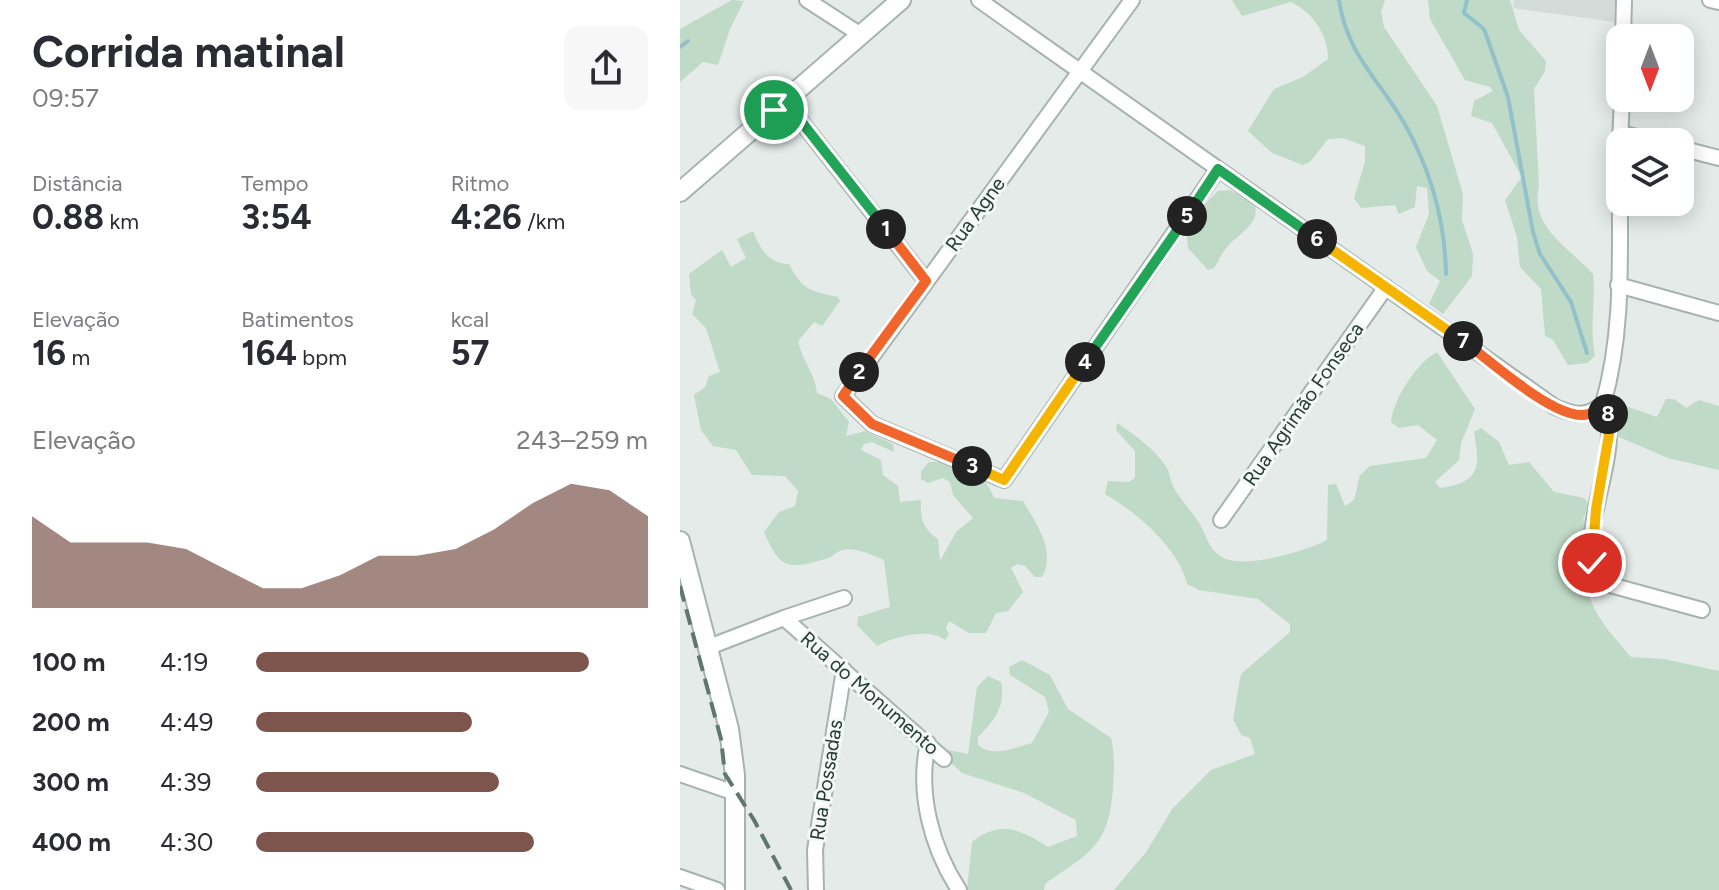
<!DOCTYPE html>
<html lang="pt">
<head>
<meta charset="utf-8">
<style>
  body { margin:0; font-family:Figtree,sans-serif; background:#f7f7f7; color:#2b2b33; height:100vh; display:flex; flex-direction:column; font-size:30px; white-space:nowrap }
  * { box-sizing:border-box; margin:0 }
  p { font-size:26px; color:#7c7c81 }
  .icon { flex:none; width:44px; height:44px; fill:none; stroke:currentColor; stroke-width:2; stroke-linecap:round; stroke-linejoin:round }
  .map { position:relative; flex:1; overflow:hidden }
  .drawer { display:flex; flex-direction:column; background:#fff; width:680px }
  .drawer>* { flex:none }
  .needle { width:52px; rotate:180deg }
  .controls { position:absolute; left:926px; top:24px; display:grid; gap:16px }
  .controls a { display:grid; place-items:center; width:88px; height:88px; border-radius:16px; background:#fff; box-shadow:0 4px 20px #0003; font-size:40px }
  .pin { position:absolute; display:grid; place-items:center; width:68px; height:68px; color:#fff; margin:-34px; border:4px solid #fff; border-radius:50%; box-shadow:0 2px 8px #0007 }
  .km { position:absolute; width:40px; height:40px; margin:-20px; border-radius:50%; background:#222; color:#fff; font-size:22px; line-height:40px; text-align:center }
  .round { display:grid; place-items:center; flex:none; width:84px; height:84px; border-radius:16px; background:#f7f7f7 }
  .head { display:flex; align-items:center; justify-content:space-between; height:136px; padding:0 32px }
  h1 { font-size:44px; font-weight:700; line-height:60px }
  .metrics { display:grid; grid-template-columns:repeat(3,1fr); gap:12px; height:136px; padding:8px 32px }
  .metrics div { display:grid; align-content:center }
  .metrics b { font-size:34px; font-weight:700 }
  .metrics small { font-size:22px; font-weight:400 }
  .metrics p { font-size:22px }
  .chart { height:224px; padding:16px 32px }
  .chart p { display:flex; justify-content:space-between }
  .chart svg { width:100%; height:144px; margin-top:8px; fill:#7d554d; opacity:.7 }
  ul { padding:0 32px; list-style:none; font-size:26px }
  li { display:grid; grid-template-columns:128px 96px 1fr; align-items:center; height:60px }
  li i { height:20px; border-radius:10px; background:#7d554d }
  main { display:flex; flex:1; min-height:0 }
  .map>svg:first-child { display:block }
  .built { fill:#d2dbd7 }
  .green { fill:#bfdac6 }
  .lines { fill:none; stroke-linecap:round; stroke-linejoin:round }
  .stream { stroke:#92c1ca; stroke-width:4 }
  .minor-casing { stroke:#a7b3af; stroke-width:18 }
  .tertiary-casing { stroke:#a7b3af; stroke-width:22 }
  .minor { stroke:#fff; stroke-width:14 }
  .tertiary { stroke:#fff; stroke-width:18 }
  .rail { stroke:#607670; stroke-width:4; stroke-dasharray:16 8; stroke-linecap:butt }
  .split-1-casing { stroke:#fff; stroke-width:16 }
  .split-2-casing { stroke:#fff; stroke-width:16 }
  .split-3-casing { stroke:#fff; stroke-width:16 }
  .split-4-casing { stroke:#fff; stroke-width:16 }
  .split-5-casing { stroke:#fff; stroke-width:16 }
  .split-6-casing { stroke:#fff; stroke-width:16 }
  .split-7-casing { stroke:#fff; stroke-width:16 }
  .split-8-casing { stroke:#fff; stroke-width:16 }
  .split-9-casing { stroke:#fff; stroke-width:16 }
  .split-1 { stroke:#22a559; stroke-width:10 }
  .split-2 { stroke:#f0652b; stroke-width:10 }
  .split-3 { stroke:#f0652b; stroke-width:10 }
  .split-4 { stroke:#f5b400; stroke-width:10 }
  .split-5 { stroke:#22a559; stroke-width:10 }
  .split-6 { stroke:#22a559; stroke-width:10 }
  .split-7 { stroke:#f5b400; stroke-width:10 }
  .split-8 { stroke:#f0652b; stroke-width:10 }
  .split-9 { stroke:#f5b400; stroke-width:10 }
  .labels { text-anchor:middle; stroke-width:6; stroke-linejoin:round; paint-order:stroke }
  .street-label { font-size:20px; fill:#253b35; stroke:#f4f8f6 }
</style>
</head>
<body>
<main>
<section class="drawer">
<div class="head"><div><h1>Corrida matinal</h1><p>09:57</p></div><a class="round"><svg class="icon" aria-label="share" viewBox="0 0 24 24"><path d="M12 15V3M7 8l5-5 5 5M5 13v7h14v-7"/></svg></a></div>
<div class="metrics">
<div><p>Distância</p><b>0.88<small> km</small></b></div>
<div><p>Tempo</p><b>3:54</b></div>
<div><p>Ritmo</p><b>4:26<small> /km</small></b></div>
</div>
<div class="metrics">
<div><p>Elevação</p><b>16<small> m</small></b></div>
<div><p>Batimentos</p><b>164<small> bpm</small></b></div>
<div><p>kcal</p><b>57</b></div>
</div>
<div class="chart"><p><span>Elevação</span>243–259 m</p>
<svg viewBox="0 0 160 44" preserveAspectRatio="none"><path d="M0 44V16L10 24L20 24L30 24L40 26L50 32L60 38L70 38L80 34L90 28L100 28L110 26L120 20L130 12L140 6L150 8L160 16V44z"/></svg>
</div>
<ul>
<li><b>100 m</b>4:19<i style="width:85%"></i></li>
<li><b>200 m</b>4:49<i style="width:55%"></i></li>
<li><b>300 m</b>4:39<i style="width:62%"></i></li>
<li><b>400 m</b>4:30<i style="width:71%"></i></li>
</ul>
</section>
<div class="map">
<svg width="1039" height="890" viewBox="0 0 1039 890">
  <rect width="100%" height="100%" fill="#e4ebe8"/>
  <path class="built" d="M 834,0 L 935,0 L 934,22 L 833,8 Z"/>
  <path class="green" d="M 52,0 L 64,1 L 50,29 L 38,65 L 23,62 L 0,82 L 0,29 Z
    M 552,0 L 705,0 L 701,12 L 704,27 L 757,106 L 783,194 L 782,220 L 793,254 L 792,276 L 763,314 L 749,304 L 760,281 L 747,271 L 736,247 L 749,214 L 747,188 L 737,186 L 735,207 L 719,214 L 715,205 L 681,208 L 674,198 L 685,162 L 685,146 L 663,138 L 648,139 L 630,162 L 623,165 L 592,153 L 568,131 L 594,89 L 623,77 L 648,59 C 648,34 633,13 611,2 L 562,16 Z
    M 748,0 L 830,0 L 839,30 L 866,61 L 865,71 L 854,89 L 859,187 C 849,227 890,248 913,274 C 916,305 909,325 915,356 L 907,363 L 888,365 L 873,340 L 865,336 L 861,289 L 840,267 L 837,237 L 825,200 L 842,177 L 812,123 L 791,116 L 794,101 L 813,91 L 810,87 L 785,80 L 750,19 Z
    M 550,190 L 574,202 C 583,225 554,235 544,251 C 540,256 538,263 534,268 L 528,270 L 508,248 L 507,238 L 521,208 L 538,191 Z
    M 73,231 C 80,249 88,263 109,264 C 123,291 131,291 158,297 L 160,301 L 142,326 L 134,322 L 118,341 C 122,360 135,374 137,393 L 151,399 L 169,422 L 166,436 L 185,431 L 213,444 L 214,452 L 192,442 L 184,444 L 181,450 L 201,460 L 203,475 L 218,486 L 220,502 L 241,500 C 240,518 242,528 258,539 L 260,561 L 276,532 L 293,518 L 273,495 L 270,482 L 263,478 L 248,483 L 241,479 L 241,471 L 249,462 C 278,461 303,468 314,498 L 343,501 C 355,522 377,551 362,577 L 355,577 L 345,566 L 337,564 L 331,568 L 343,592 L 328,611 L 316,613 L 306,633 L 289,633 L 269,621 L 266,628 L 269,634 L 265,640 C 249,627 213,637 197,646 L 177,625 L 178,617 L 210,607 L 204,560 C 192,555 175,547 162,550 C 156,552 151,558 145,559 C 107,570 100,569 84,532 L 99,512 L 115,506 L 118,491 L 105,476 L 72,475 L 56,450 L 33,446 L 21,430 L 14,395 L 25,387 L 29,376 L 40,372 L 26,328 L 12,314 L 16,300 L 11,294 L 9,274 L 42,250 L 51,267 L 66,258 L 57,239 Z
    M 757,352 L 795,409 L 781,443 L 779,460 L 755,482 L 760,488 C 801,482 800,467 794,432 L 801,428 L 819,442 L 829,465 L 849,462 L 874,492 L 904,498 L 909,505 L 903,519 C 910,538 905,555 906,576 C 908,611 929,631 951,657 L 984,659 L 1039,671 L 1039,890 L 434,890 L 467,851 L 492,809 L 531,770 L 575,754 L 570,738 L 561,735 L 553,719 L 561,674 L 610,632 L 610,624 L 578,599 L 519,590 L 507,584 C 499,548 456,512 425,494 L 428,481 L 449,482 L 455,477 L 455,451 L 436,430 L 437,423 C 455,435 475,449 487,468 C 490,473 490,480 493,486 C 500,500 513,512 521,526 C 527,538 528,547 540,556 C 561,571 625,551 647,540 L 648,485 L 656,484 L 665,506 L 674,500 L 680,475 L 690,466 L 746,458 L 757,440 L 738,425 L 719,428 L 711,422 C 713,400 737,362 757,352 Z
    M 986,399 L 994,399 L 1006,408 L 1019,400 L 1039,406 L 1039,470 L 988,458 L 932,434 L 937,403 L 977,417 Z
    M 342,660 L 370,675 L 388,709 L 431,738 C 435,755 434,770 433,787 C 429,847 410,852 365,884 L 364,890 L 287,890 L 292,842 C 320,820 340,829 368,847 L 397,836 L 396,820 L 344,793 L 282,773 L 261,753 L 263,749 L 288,754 L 297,687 L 308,676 L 321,682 C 326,706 315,720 298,737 L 298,745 C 313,758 334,748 352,743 L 369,712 L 365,697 L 330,675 L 329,667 Z"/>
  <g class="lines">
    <path class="stream" d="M 659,0 C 667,56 701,81 727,128 C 752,174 765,221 766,274
      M 787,0 L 784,13 L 804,29 L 828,97 L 853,232 L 860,254 L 891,302 L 907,353
      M 0,47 L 8,41"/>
    <g class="minor-casing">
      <path id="minor" d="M 127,0 L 181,35
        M 299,0 L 875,407 C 894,415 906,418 923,404
        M 452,0 L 163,396 L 192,424 L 324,480 L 538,169
        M 1030,0 L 1039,2
        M 943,38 L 944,0
        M 105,101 L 246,281
        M 941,133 L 975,142
        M 940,142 L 942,98
        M 1000,148 L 1039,158
        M 940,170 C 939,249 945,328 923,404 C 947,457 888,534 923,583 L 1022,610
        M 938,285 L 1039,313
        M 541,520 L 706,287
        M 104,618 L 164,598
        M 29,647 L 104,618 L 264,759
        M 248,743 C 237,792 251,847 279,890
        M 0,774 L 55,793
        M 0,877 L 37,890
        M 136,890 L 135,850 L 164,670"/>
    </g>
    <g class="tertiary-casing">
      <path id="tertiary" d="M 0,192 L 221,0
        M 0,541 L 49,729 L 55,775 L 55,890"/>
    </g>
    <use href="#minor" class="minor"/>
    <use href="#tertiary" class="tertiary"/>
    <path class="rail" d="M 0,586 L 41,739 L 45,774 L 74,820 L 111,890"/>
  </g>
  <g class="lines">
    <g class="split-1-casing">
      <path id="split-1" d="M 94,110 L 105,101 L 206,229"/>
    </g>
    <g class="split-2-casing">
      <path id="split-2" d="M 179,372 L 246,281 L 206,229"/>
    </g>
    <g class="split-3-casing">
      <path id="split-3" d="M 179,372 L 163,396 L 192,424 L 292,466"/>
    </g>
    <g class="split-4-casing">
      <path id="split-4" d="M 292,466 L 324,480 L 405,362"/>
    </g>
    <g class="split-5-casing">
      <path id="split-5" d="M 405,362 L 507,216"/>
    </g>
    <g class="split-6-casing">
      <path id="split-6" d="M 507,216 L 538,169 L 637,239"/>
    </g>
    <g class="split-7-casing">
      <path id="split-7" d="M 637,239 L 783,341"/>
    </g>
    <g class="split-8-casing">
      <path id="split-8" d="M 783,341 C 811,361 868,414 901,415 C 912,415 916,410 923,404 L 928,414"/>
    </g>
    <g class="split-9-casing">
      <path id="split-9" d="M 912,563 L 916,509 L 931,423 L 928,414"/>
    </g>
    <use href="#split-1" class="split-1"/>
    <use href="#split-2" class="split-2"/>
    <use href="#split-3" class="split-3"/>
    <use href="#split-4" class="split-4"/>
    <use href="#split-5" class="split-5"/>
    <use href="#split-6" class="split-6"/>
    <use href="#split-7" class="split-7"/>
    <use href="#split-8" class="split-8"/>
    <use href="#split-9" class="split-9"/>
  </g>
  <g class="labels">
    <g class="street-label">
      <text transform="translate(295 214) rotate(-54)" y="7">Rua Agne</text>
      <text transform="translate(623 404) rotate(-55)" y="7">Rua Agrimão Fonseca</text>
      <text transform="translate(190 693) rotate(41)" y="7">Rua do Monumento</text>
      <text transform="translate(146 780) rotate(-81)" y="7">Rua Possadas</text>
    </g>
  </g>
</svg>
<div class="controls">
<a><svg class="needle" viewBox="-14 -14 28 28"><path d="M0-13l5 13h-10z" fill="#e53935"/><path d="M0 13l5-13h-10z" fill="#7c7c81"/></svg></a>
<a><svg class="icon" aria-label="layers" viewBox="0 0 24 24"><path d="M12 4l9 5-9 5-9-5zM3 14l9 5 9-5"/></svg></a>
</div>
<div class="pin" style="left:94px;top:110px;background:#1e9e55"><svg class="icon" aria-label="arrive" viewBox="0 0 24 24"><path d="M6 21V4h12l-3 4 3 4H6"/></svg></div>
<div class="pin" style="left:912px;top:563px;background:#d93025"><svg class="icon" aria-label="check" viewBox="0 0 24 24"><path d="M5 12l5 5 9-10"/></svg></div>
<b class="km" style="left:206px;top:229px">1</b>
<b class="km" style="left:179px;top:372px">2</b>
<b class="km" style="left:292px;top:466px">3</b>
<b class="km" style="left:405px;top:362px">4</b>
<b class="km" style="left:507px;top:216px">5</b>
<b class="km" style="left:637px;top:239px">6</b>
<b class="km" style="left:783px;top:341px">7</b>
<b class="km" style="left:928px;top:414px">8</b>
</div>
</main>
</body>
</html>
